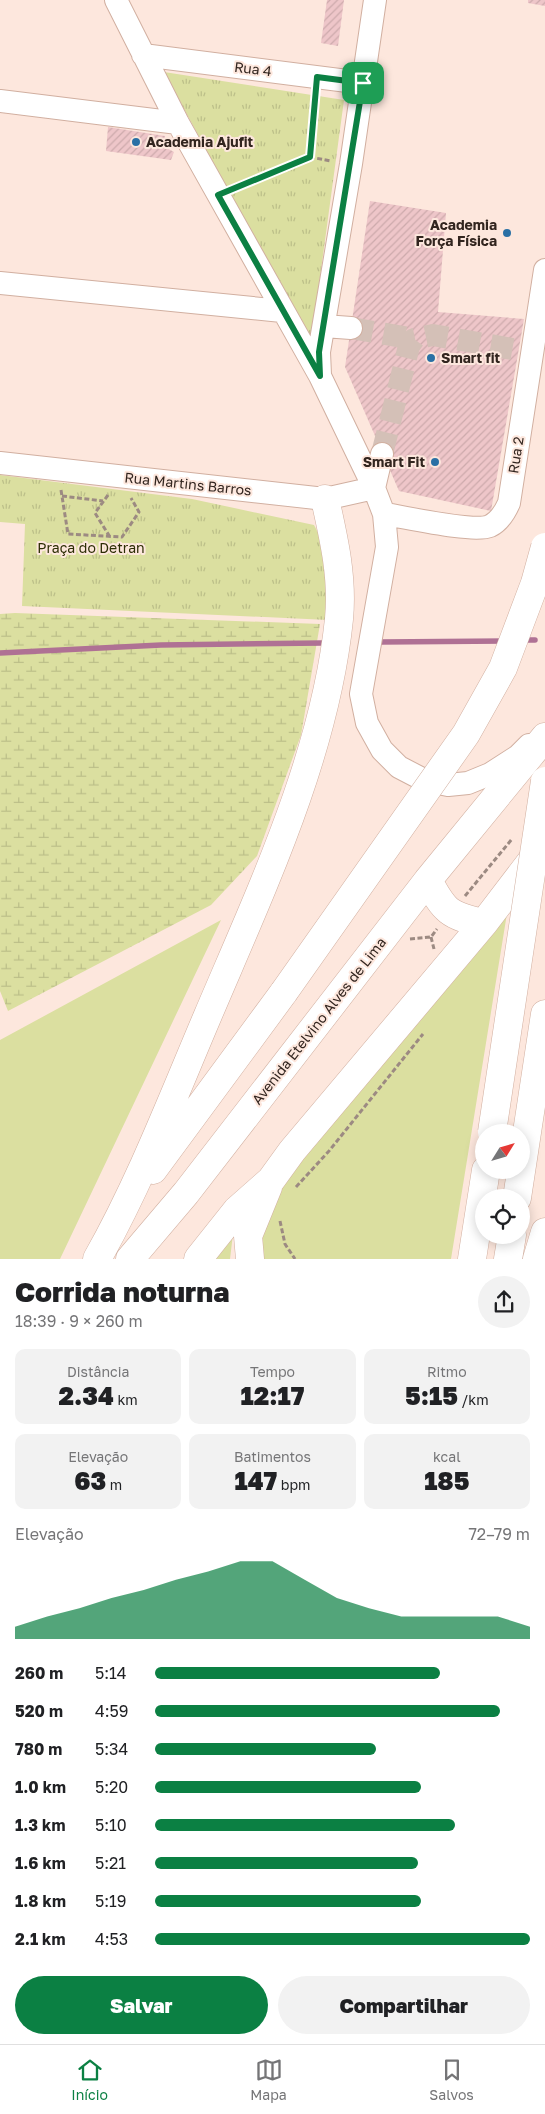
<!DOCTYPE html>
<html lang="pt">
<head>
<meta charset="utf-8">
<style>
  body { margin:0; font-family:"Golos Text",sans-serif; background:#f2f2f2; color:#202124; height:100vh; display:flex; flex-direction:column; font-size:19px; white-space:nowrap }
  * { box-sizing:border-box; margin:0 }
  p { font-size:16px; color:#757577 }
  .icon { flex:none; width:28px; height:28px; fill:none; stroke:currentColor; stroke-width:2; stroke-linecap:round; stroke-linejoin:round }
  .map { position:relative; height:1259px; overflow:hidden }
  .details { display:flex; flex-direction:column; background:#fff; flex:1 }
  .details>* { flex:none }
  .needle { width:32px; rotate:53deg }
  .buttons { position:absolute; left:475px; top:1124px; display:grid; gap:10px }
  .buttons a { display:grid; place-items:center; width:55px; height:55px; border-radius:50%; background:#fff; box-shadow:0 2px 12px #0003; font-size:25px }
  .pin { position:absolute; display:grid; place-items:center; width:42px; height:42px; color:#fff; margin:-21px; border-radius:10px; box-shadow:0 2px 8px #0006 }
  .round { display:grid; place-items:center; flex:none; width:52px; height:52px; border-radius:26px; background:#f2f2f2 }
  .headline { display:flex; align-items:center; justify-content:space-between; height:85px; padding:0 15px }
  h1 { font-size:28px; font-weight:800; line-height:38px }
  .metrics { display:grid; grid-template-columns:repeat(3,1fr); gap:8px; height:85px; padding:5px 15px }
  .metrics div { display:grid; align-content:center; border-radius:10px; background:#f2f2f2; text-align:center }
  .metrics b { font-size:25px; font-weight:800 }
  .metrics small { font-size:14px; font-weight:400 }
  .metrics p { font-size:14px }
  .chart { height:140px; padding:10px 15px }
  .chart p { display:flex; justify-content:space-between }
  .chart svg { width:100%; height:90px; margin-top:5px; fill:#0b8043; opacity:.7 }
  .cta { display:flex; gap:10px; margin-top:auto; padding:10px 15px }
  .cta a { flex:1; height:58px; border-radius:30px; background:#0b8043; color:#fff; font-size:20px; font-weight:800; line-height:58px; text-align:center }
  .cta a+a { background:#f2f2f2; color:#202124 }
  ul { padding:0 15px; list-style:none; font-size:16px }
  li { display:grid; grid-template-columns:80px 60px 1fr; align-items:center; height:38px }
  li i { height:12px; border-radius:6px; background:#0b8043 }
  .menu { display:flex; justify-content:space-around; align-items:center; height:70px; border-top:1px solid #e0e0e0; background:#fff; font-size:14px; color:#757577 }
  .menu a { display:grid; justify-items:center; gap:2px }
  .menu .selected { color:#0b8043 }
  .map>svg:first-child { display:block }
  .grass { fill:#dbdfa0 }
  .wetland { fill:url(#wetland-marsh) }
  .park { fill:url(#park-tufts) }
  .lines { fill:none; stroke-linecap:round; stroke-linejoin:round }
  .stream { stroke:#af7194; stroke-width:5.5 }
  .building { fill:url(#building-hatch) }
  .minor-tunnel { stroke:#d4c0b7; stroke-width:22; stroke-dasharray:22 11; stroke-linecap:butt }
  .minor-casing { stroke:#d1afa0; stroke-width:24 }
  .major-casing { stroke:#d1afa0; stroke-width:29 }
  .path { stroke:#9c8a82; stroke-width:3; stroke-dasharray:5 2.5; stroke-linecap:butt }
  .minor { stroke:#fff; stroke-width:22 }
  .major { stroke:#fff; stroke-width:28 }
  .major-bridge-casing { stroke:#d1afa0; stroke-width:29; stroke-linecap:butt }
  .major-bridge { stroke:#fff; stroke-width:28 }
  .route-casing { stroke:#fff; stroke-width:10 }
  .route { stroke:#0b8043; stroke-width:6 }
  .poi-dot { fill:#2a70a5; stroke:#fde7dd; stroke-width:2 }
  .labels { text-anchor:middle; stroke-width:4; stroke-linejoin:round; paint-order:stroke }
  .street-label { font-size:14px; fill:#32251f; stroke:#fde7dd }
  .poi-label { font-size:14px; font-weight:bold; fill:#32251f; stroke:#fde7dd; text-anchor:start }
  .park-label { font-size:14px; fill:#2c2d04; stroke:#fde7dd }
</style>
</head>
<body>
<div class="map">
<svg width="545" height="1259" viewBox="0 0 545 1259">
  <defs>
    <pattern id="wetland-marsh" width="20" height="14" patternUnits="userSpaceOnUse" patternTransform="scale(1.25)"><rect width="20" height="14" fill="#dbdfa0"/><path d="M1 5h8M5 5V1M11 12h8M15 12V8" fill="none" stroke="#bcbf89"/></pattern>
    <pattern id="park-tufts" width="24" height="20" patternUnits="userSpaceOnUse" patternTransform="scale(1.25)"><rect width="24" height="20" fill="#dbdfa0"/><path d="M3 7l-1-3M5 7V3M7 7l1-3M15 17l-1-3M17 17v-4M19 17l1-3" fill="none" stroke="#bcbf89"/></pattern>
    <pattern id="building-hatch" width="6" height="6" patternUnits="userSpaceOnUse" patternTransform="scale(1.25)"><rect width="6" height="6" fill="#eec6c9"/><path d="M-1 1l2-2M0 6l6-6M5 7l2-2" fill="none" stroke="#cdaaac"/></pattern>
  </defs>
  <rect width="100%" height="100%" fill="#fde7dd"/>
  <path class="grass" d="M 509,901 L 451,1259 L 261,1259 L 256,1210 Z
    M 221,920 L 60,1259 L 0,1259 L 0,1040 Z
    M 233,1234 L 230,1259 L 213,1259 Z"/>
  <path class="wetland" d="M 15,613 L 320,624 L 301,735 L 257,856 L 211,905 L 8,1011 L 0,991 L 0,614 Z"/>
  <path class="park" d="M 164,72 L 344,100 L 311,344 Z
    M 0,475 L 192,499 L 314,525 L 327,550 L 328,620 L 22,606 L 25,524 L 0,522 Z"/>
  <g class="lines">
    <path class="stream" d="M 522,640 L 535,640
      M 381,642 L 505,641
      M 0,653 L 161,645 L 323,643"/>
  </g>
  <path class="building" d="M 327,0 L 344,0 L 338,46 L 321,43 Z
    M 528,0 L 545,0 L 545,6 L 528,3 Z
    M 108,127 L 165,136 L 165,147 L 174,152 L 171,160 L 106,151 Z
    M 370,201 L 446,213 L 438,312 L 524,319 L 491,511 L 399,491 L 345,367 Z"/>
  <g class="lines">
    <path class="minor-tunnel" d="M 351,328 L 414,339
      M 382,454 L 409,346 L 414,339 L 433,335 L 518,350"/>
    <g class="minor-casing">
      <path id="minor" d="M 116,0 L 178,123 L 320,376 L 374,488 L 384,514 L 387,547 L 361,694 L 367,723 L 382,750 L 399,767 L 424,780 L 448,785 L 468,783 L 490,774 L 518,756 L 529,745
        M 143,55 L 363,83
        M 0,101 L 178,123
        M 0,283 L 282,311
        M 324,326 L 351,328
        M 320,375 L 319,352 L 351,164 L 375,0
        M 0,463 L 325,499 L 374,488 L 382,454
        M 384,514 C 405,517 473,533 490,526 C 500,521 505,512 509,503 L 545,270"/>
    </g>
    <g class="major-casing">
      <path id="major" d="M 428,880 C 444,911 449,916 484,923
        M 153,1170 L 284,992
        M 517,1198 L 545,1014
        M 97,1259 C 141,1181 173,1097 208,1015 C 261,890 325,756 339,619 C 343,578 334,539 325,499
        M 130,1259 L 186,1193 L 428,880 L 545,737
        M 198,1259 L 237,1210 L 271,1180 L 292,1151 L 484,923 L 539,851
        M 250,1259 L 248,1236 L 268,1187
        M 472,1259 L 486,1170
        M 508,1259 L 512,1235
        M 537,1259 L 545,1232"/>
    </g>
    <path class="path" d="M 315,97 L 310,157 L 331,161
      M 237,187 L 310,157
      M 61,490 L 68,534 L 122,537 L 139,512 L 131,498
      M 108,495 L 95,513 L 110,537
      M 62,496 L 103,501
      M 465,896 L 512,839
      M 431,937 L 434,949
      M 410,939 L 431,937 L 437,929
      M 296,1187 L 329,1151 L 423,1034
      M 280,1221 L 285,1244 L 295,1259"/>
    <use href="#minor" class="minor"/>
    <use href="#major" class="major"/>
    <g class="major-bridge-casing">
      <path id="major-bridge" d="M 284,992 L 466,734 L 503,668 L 535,583 L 545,547
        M 492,1132 L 545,781"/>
    </g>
    <use href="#major-bridge" class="major-bridge"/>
  </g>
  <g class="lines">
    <g class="route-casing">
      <path id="route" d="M 317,77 L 363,83 L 319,352 L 320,376 L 218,195 L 310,157 Z"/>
    </g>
    <use href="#route" class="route"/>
  </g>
  <g class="poi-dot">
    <circle cx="136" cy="142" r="5"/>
    <circle cx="507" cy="233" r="5"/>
    <circle cx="431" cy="358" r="5"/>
    <circle cx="435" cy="462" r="5"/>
  </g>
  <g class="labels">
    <g class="street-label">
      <text transform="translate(253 69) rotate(7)" y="5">Rua 4</text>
      <text transform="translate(516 455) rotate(-81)" y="5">Rua 2</text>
      <text transform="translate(188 484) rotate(6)" y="5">Rua Martins Barros</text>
      <text transform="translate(319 1021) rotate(-52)" y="5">Avenida Etelvino Alves de Lima</text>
    </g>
    <g class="poi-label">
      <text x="146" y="147">Academia Ajufit</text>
      <text x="497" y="230" text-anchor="end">Academia<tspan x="497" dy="16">Força Física</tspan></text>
      <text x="441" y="363">Smart fit</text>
      <text x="425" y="467" text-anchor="end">Smart Fit</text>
    </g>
    <g class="park-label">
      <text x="91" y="553">Praça do Detran</text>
    </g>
  </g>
</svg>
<div class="buttons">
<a><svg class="needle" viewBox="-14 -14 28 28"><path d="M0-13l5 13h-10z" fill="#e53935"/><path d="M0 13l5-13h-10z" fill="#757577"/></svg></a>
<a><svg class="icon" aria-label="locate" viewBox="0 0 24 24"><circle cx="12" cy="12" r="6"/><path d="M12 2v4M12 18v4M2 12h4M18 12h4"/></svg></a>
</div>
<div class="pin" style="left:363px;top:83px;background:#1e9e55"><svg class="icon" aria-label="arrive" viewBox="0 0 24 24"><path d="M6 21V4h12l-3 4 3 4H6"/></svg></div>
</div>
<section class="details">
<div class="headline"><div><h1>Corrida noturna</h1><p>18:39 · 9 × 260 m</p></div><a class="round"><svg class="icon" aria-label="share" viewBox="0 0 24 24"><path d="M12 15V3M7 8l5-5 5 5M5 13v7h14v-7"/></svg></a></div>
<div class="metrics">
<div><p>Distância</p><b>2.34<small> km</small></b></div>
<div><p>Tempo</p><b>12:17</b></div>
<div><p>Ritmo</p><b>5:15<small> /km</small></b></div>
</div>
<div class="metrics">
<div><p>Elevação</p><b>63<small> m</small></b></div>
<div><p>Batimentos</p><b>147<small> bpm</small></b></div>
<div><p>kcal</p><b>185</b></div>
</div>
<div class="chart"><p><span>Elevação</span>72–79 m</p>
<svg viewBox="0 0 160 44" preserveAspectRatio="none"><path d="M0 44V38L10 33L20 29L30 24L40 20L50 15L60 11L70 6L80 6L90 15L100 24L110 29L120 33L130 33L140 33L150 33L160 38V44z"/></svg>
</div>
<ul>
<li><b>260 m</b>5:14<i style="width:76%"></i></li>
<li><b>520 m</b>4:59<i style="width:92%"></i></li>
<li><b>780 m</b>5:34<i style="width:59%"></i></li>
<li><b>1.0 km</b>5:20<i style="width:71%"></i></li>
<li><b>1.3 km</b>5:10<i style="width:80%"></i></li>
<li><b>1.6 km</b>5:21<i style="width:70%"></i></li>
<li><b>1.8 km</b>5:19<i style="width:71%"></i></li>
<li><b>2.1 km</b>4:53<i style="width:100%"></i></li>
</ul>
<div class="cta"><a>Salvar</a><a>Compartilhar</a></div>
</section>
<nav class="menu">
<a class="selected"><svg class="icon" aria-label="home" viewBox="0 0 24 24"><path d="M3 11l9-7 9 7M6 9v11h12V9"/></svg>Início</a>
<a><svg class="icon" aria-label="map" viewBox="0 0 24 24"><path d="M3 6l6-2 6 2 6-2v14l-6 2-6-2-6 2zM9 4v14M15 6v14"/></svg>Mapa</a>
<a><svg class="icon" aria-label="saved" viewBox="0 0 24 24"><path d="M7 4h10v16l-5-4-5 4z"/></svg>Salvos</a>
</nav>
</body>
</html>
